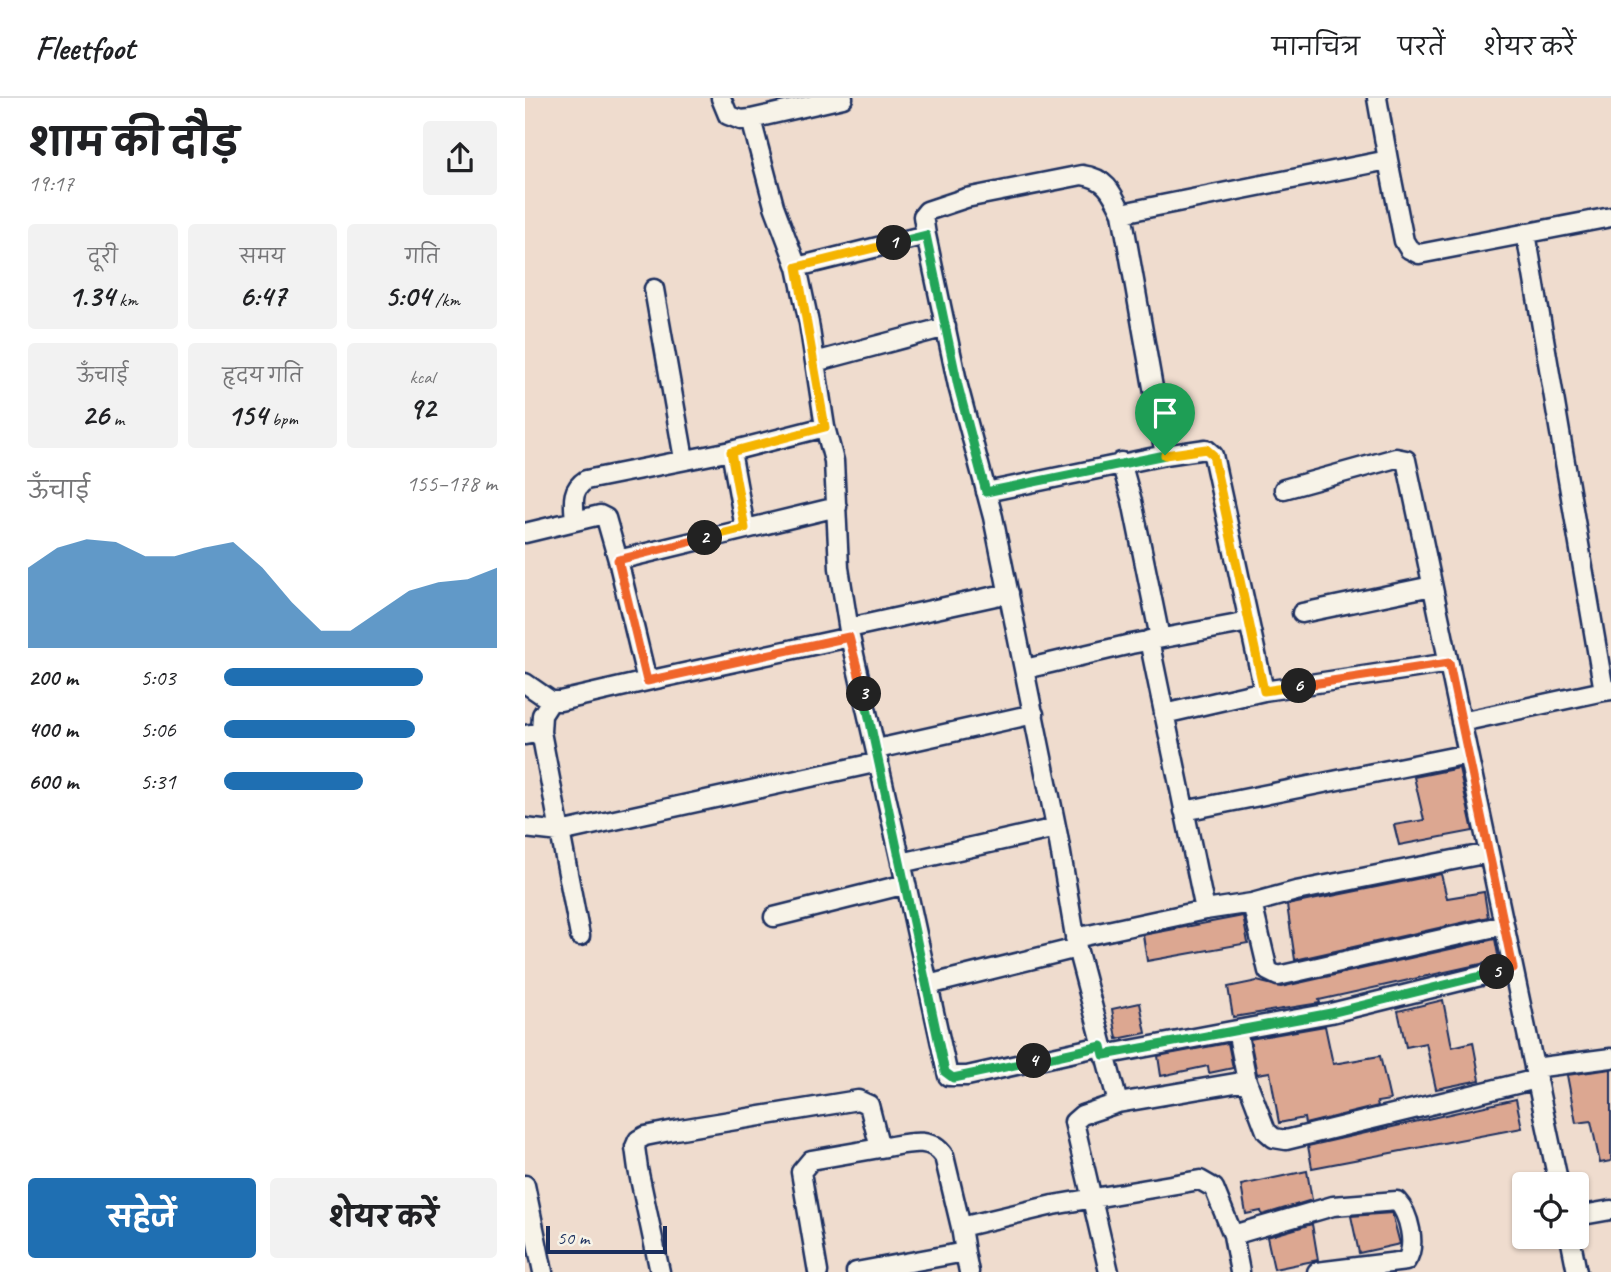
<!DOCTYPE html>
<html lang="hi">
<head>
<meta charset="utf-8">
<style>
  body { margin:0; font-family:Caveat,"Playpen Sans Deva",sans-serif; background:#f2f2f2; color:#202124; height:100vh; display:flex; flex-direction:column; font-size:26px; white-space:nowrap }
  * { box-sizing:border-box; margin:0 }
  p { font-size:23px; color:#757577 }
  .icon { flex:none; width:38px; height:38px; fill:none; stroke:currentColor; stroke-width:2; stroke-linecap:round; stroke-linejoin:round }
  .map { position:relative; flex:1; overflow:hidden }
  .drawer { display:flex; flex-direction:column; background:#fff; width:525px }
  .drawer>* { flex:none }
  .buttons { position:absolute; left:987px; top:1074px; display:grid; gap:14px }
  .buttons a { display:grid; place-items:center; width:77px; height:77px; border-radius:7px; background:#fff; box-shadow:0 2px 5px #0004; font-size:35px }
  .scale { position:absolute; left:21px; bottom:18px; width:121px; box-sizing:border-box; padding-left:7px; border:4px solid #1b2f5e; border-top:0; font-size:19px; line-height:24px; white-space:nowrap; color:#1b2f5e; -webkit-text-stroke:5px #f7f3e8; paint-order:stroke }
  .pin { position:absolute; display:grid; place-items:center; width:60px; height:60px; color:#fff; margin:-72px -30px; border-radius:50% 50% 50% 0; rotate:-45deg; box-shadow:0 0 7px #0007 }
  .pin .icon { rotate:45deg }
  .km { position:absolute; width:35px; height:35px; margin:-18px; border-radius:50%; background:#222; color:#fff; font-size:19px; line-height:35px; text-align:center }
  .round { display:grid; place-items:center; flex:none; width:74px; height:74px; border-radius:7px; background:#f2f2f2 }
  .headline { display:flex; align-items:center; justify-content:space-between; height:119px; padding:0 28px }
  h1 { font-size:38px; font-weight:700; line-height:52px }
  .metrics { display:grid; grid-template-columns:repeat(3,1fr); gap:10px; height:119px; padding:7px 28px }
  .metrics div { display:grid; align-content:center; border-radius:7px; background:#f2f2f2; text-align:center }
  .metrics b { font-size:30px; font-weight:700 }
  .metrics small { font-size:19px; font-weight:400 }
  .metrics p { font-size:19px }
  .chart { height:196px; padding:14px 28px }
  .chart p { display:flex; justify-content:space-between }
  .chart svg { width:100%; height:126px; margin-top:7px; fill:#1f6fb2; opacity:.7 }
  .primary-button { display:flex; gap:14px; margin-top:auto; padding:14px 28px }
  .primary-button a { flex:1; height:80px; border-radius:7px; background:#1f6fb2; color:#fff; font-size:28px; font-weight:700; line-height:80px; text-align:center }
  .primary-button a+a { background:#f2f2f2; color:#202124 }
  ul { padding:0 28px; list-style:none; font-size:23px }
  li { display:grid; grid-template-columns:112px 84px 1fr; align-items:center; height:52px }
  li i { height:18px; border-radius:9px; background:#1f6fb2 }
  header { display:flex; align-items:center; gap:42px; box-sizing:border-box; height:98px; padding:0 35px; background:#fff; border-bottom:2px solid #e0e0e0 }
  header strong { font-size:33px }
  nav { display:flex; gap:38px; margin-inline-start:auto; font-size:24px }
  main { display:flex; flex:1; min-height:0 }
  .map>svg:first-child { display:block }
  .building { fill:#dca791; stroke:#1b2f5e; stroke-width:2 }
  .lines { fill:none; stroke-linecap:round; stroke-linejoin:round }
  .minor-casing { stroke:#1b2f5e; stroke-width:23 }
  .minor { stroke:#f7f3e8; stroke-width:18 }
  .split-1-casing { stroke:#fff; stroke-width:14 }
  .split-2-casing { stroke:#fff; stroke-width:14 }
  .split-3-casing { stroke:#fff; stroke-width:14 }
  .split-4-casing { stroke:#fff; stroke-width:14 }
  .split-5-casing { stroke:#fff; stroke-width:14 }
  .split-6-casing { stroke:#fff; stroke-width:14 }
  .split-7-casing { stroke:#fff; stroke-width:14 }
  .split-1 { stroke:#22a559; stroke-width:9 }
  .split-2 { stroke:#f5b400; stroke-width:9 }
  .split-3 { stroke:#f0652b; stroke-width:9 }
  .split-4 { stroke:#22a559; stroke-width:9 }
  .split-5 { stroke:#22a559; stroke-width:9 }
  .split-6 { stroke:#f0652b; stroke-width:9 }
  .split-7 { stroke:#f5b400; stroke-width:9 }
</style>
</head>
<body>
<header>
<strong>Fleetfoot</strong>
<nav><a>मानचित्र</a><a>परतें</a><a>शेयर करें</a></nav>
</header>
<main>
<section class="drawer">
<div class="headline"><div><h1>शाम की दौड़</h1><p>19:17</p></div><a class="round"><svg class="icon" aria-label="share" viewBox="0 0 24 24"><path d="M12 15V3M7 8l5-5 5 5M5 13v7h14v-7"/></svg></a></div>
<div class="metrics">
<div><p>दूरी</p><b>1.34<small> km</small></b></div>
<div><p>समय</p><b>6:47</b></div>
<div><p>गति</p><b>5:04<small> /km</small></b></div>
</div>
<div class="metrics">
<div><p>ऊँचाई</p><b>26<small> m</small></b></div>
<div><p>हृदय गति</p><b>154<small> bpm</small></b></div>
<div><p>kcal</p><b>92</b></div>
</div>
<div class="chart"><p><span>ऊँचाई</span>155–178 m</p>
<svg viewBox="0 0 160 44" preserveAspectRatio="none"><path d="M0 44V16L10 9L20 6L30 7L40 12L50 12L60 9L70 7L80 16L90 28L100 38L110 38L120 31L130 24L140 21L150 20L160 16V44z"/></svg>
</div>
<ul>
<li><b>200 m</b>5:03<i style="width:73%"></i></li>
<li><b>400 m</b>5:06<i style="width:70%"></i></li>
<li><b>600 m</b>5:31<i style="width:51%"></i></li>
</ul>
<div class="primary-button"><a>सहेजें</a><a>शेयर करें</a></div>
</section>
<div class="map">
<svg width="1086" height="1174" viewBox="0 0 1086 1174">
  <rect width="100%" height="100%" fill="#efdcce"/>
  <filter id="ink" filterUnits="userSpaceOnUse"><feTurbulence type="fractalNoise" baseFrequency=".0143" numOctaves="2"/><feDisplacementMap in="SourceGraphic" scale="14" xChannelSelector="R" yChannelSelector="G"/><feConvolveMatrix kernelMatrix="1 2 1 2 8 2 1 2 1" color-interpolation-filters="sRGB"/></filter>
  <g filter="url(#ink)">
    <path class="building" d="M 934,670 L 948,733 L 874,747 L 869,727 L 899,722 L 889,679 Z
      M 916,776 L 922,800 L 959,794 L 963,819 L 770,862 L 762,807 Z
      M 718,818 L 723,845 L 622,863 L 618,837 Z
      M 970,841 L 974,862 L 794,902 L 795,905 L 708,919 L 703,889 L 732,883 L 756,889 Z
      M 918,902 L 927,949 L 948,944 L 955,982 L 911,991 L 901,945 L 881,949 L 873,913 Z
      M 615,905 L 621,935 L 592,941 L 587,911 Z
      M 800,928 L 808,966 L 855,958 L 865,1002 L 852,1004 L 853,1008 L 780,1026 L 779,1020 L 754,1025 L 745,974 L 732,976 L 725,941 Z
      M 703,945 L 708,970 L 684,975 L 683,968 L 636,978 L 633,958 Z
      M 1086,971 L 1086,1063 L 1075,1065 L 1066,1023 L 1051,1025 L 1042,977 Z
      M 991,1001 L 997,1030 L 787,1070 L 783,1048 Z
      M 782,1073 L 787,1102 L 737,1117 L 736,1113 L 721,1116 L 716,1087 Z
      M 867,1115 L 875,1146 L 834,1155 L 826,1118 Z
      M 787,1126 L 793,1162 L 749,1171 L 742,1139 Z"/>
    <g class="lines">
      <g class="minor-casing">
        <path id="minor" d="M 196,0 L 203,17 L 216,22 L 226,21
          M 852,0 L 863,62
          M 597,115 L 863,62 L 879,143 L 884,151 L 894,156 L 1086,119
          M 1001,135 L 1079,593 L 1086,592
          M 272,169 L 401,137
          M 129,191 L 159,361
          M 290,264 L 421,229
          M 206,353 L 220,430
          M 596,364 L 607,403 L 635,540
          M 759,391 L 871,360 L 881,362 L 1034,1087
          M 461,394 L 640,357
          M 312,409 L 93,462 L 122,583 L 325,539
          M 50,423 C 49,406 45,392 61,382 L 206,353 L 300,329
          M 0,435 L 75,417 L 81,420 L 93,462
          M 777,515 L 907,488
          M 324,530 L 484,495
          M 500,571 L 606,546 L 724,524
          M 0,585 L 26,603 L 35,603 L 122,583
          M 639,616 L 739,593
          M 936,624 L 1079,593
          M 16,634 L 55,838
          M 0,637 L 16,634 L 17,617 L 26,603
          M 352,651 L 509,616
          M 659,713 L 943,656
          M 0,730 L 35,734 L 354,664
          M 376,765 L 531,730
          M 381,786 L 423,978 L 442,978 L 577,948
          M 727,805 L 743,873 L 753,878 L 979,827
          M 680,812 L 727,805 L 771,793 L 964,755
          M 249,819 L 381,786 L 325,539 L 314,470 L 309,363 L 300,329 L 284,225 L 272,169 L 249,108 L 226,21 L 318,0
          M 550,840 L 680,812 L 624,542
          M 988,870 L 806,915 L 712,932 L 722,983 L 741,1033 L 749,1040 L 761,1042 L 1012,981
          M 403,887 L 552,850
          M 579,957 L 712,932
          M 1009,970 L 1086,960
          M 593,1005 L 722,983
          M 0,1087 L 18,1174
          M 1052,1118 L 1086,1112
          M 1045,1139 L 1052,1174
          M 440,1154 L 444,1174
          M 135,1174 L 113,1071 L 110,1049 L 113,1042 L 120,1038 L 150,1032 L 333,1002 L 344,1007 L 355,1050 C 378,1047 405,1036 419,1058 L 436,1129 L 528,1107 L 675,1082 L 689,1090 L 708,1137
          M 293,1174 L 276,1074 L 286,1062 L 355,1050
          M 331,1174 L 440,1154 L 436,1129
          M 584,1174 L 549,1024 L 557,1017 L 593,1005 L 552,850 L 533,738 L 468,419 L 433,288 L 401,137 L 398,118 L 402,113 L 441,100 L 557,77 C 581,80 587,94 597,115 L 640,357 L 681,351 L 688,357 L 739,593 L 924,565
          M 715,1174 L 708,1137 L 808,1108 L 872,1103 C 884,1116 892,1147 881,1163 L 792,1174"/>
      </g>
      <use href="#minor" class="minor"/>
    </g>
  </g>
  <g class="lines" filter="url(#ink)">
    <g class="split-1-casing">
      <path id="split-1" d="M 369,145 L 401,137 L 433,288 L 461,394 L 640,357"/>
    </g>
    <g class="split-2-casing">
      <path id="split-2" d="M 180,440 L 220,430 L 206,354 L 300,329 L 272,169 L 369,145"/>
    </g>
    <g class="split-3-casing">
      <path id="split-3" d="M 180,440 L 93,462 L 122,583 L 324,539 L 339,596"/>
    </g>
    <g class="split-4-casing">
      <path id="split-4" d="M 339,596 L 420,974 L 428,980 L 509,963"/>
    </g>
    <g class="split-5-casing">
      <path id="split-5" d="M 509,963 L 577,948 L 579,957 L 806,915 L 972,874"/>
    </g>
    <g class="split-6-casing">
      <path id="split-6" d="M 774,588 L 924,565 L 988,870 L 972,874"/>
    </g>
    <g class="split-7-casing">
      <path id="split-7" d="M 640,357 L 681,351 L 688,357 L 739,593 L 774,588"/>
    </g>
    <use href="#split-1" class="split-1"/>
    <use href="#split-2" class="split-2"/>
    <use href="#split-3" class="split-3"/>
    <use href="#split-4" class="split-4"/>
    <use href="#split-5" class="split-5"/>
    <use href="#split-6" class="split-6"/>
    <use href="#split-7" class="split-7"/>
  </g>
</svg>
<div class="buttons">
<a><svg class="icon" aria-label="locate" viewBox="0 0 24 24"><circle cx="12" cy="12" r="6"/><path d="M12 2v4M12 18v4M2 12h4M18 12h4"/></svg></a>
</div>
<div class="scale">50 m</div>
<div class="pin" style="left:640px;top:357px;background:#1e9e55"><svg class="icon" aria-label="arrive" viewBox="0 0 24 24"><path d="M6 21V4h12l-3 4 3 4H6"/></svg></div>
<b class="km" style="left:369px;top:145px">1</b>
<b class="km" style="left:180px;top:440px">2</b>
<b class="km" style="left:339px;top:596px">3</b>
<b class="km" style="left:509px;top:963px">4</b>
<b class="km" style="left:972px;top:874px">5</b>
<b class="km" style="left:774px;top:588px">6</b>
</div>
</main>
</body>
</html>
